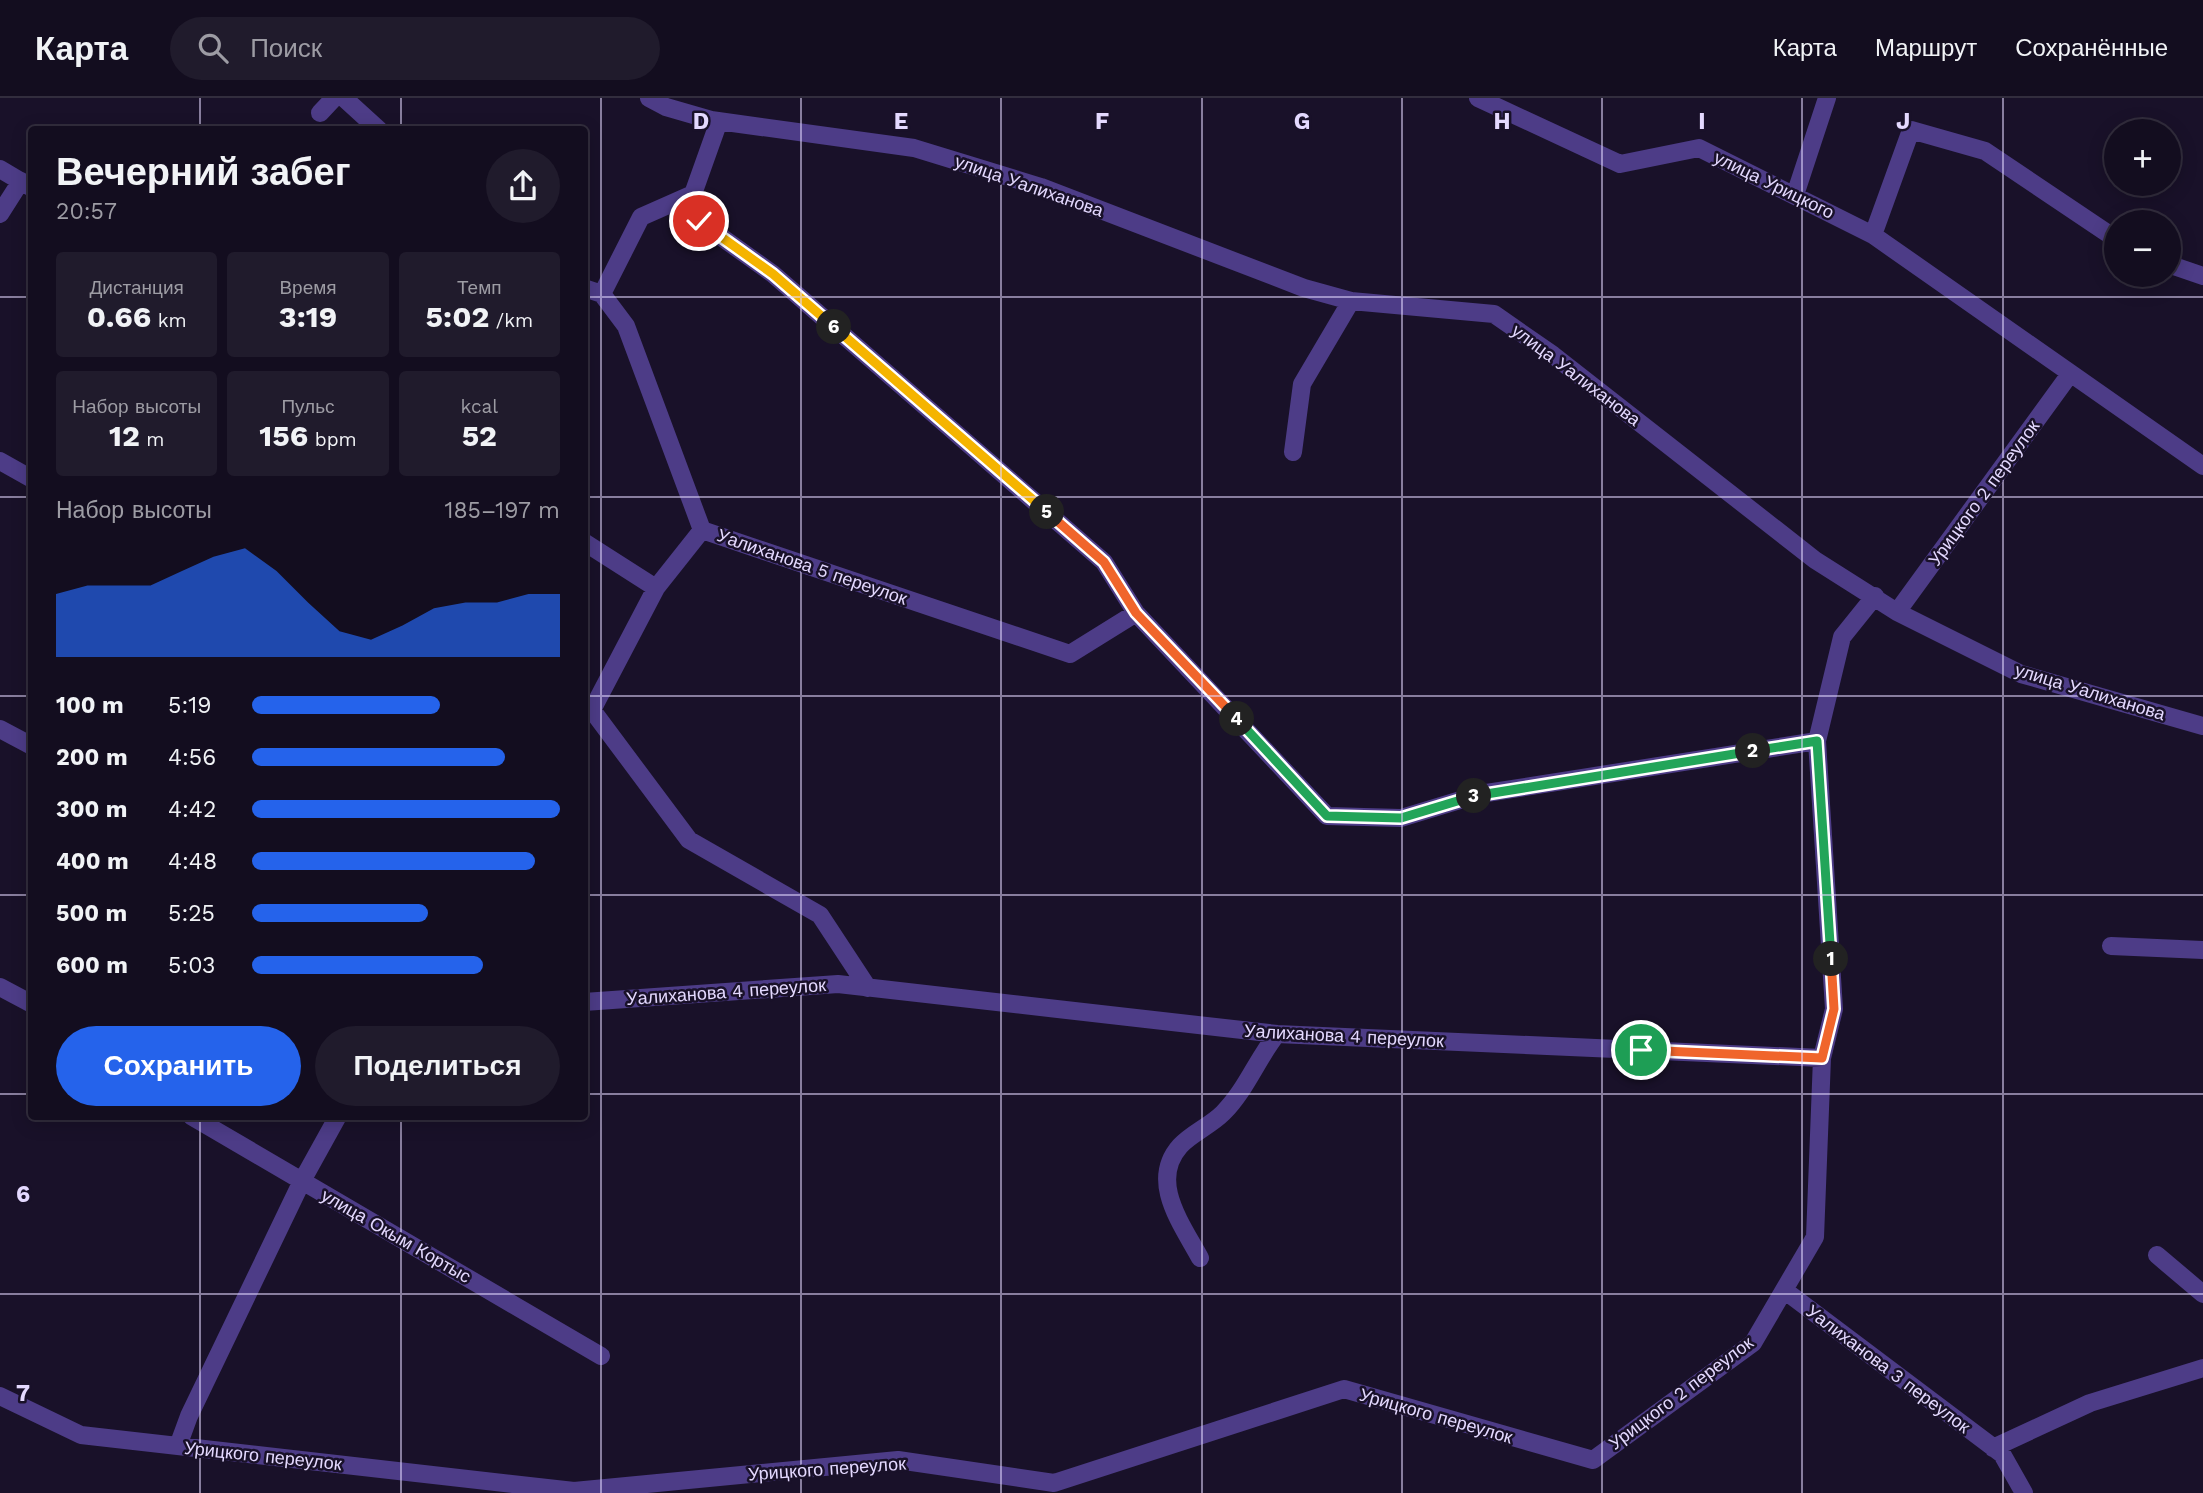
<!DOCTYPE html>
<html lang="ru">
<head>
<meta charset="utf-8">
<style>
  body { margin:0; font-family:"Work Sans",sans-serif; background:#201b2c; color:#f1f3f6; height:100vh; display:flex; flex-direction:column; font-size:26px; white-space:nowrap }
  * { box-sizing:border-box; margin:0 }
  p { font-size:23px; color:#9d9ca4 }
  .icon { flex:none; width:38px; height:38px; fill:none; stroke:currentColor; stroke-width:2; stroke-linecap:round; stroke-linejoin:round }
  .map { position:relative; flex:1; overflow:hidden }
  .sheet { position:absolute; left:28px; top:28px; width:560px; height:994px; display:flex; flex-direction:column; background:#130d1f; border-radius:7px; box-shadow:0 4px 18px #0003,0 0 0 2px #322d3d }
  .sheet>* { flex:none }
  .fabs { position:absolute; left:2104px; top:21px; display:grid; gap:14px }
  .fabs a { display:grid; place-items:center; width:77px; height:77px; border-radius:50%; background:#130d1f; box-shadow:0 4px 18px #0003,0 0 0 2px #322d3d; font-size:35px }
  .pin { position:absolute; display:grid; place-items:center; width:60px; height:60px; color:#fff; margin:-30px; border:4px solid #fff; border-radius:50%; box-shadow:0 2px 7px #0007 }
  .km { position:absolute; width:35px; height:35px; margin:-18px; border-radius:50%; background:#222; color:#fff; font-size:19px; line-height:35px; text-align:center }
  .round { display:grid; place-items:center; flex:none; width:74px; height:74px; border-radius:37px; background:#201b2c }
  .summary { display:flex; align-items:center; justify-content:space-between; height:119px; padding:0 28px }
  h1 { font-size:38px; font-weight:700; line-height:52px }
  .metrics { display:grid; grid-template-columns:repeat(3,1fr); gap:10px; height:119px; padding:7px 28px }
  .metrics div { display:grid; align-content:center; border-radius:7px; background:#201b2c; text-align:center }
  .metrics b { font-size:30px; font-weight:700 }
  .metrics small { font-size:19px; font-weight:400 }
  .metrics p { font-size:19px }
  .chart { height:196px; padding:14px 28px }
  .chart p { display:flex; justify-content:space-between }
  .chart svg { width:100%; height:126px; margin-top:7px; fill:#2563eb; opacity:.7 }
  .primary-button { display:flex; gap:14px; margin-top:auto; padding:14px 28px }
  .primary-button a { flex:1; height:80px; border-radius:42px; background:#2563eb; color:#fff; font-size:28px; font-weight:700; line-height:80px; text-align:center }
  .primary-button a+a { background:#201b2c; color:#f1f3f6 }
  ul { padding:0 28px; list-style:none; font-size:23px }
  li { display:grid; grid-template-columns:112px 84px 1fr; align-items:center; height:52px }
  li i { height:18px; border-radius:9px; background:#2563eb }
  header { display:flex; align-items:center; gap:42px; box-sizing:border-box; height:98px; padding:0 35px; background:#130d1f; border-bottom:2px solid #322d3d }
  header strong { font-size:33px }
  nav { display:flex; gap:38px; margin-inline-start:auto; font-size:24px }
  .search { width:490px; height:63px; background:#201b2c; display:flex; align-items:center; gap:18px; box-sizing:border-box; padding:0 24px; border-radius:38px; color:#9d9ca4; font-size:26px }
  .map>svg:first-child { display:block }
  .lines { fill:none; stroke-linecap:round; stroke-linejoin:round }
  .minor { stroke:#4d3c87; stroke-width:18 }
  .split-1-casing { stroke:#fff; stroke-width:14 }
  .split-2-casing { stroke:#fff; stroke-width:14 }
  .split-3-casing { stroke:#fff; stroke-width:14 }
  .split-4-casing { stroke:#fff; stroke-width:14 }
  .split-5-casing { stroke:#fff; stroke-width:14 }
  .split-6-casing { stroke:#fff; stroke-width:14 }
  .split-7-casing { stroke:#fff; stroke-width:14 }
  .split-1 { stroke:#f0652b; stroke-width:9 }
  .split-2 { stroke:#22a559; stroke-width:9 }
  .split-3 { stroke:#22a559; stroke-width:9 }
  .split-4 { stroke:#22a559; stroke-width:9 }
  .split-5 { stroke:#f0652b; stroke-width:9 }
  .split-6 { stroke:#f5b400; stroke-width:9 }
  .split-7 { stroke:#f5b400; stroke-width:9 }
  .grid { fill:none; stroke:#e4d9ff; stroke-width:2; stroke-opacity:0.55 }
  .labels { text-anchor:middle; stroke-width:5; stroke-linejoin:round; paint-order:stroke }
  .street-label { font-size:18px; fill:#e4d9ff; stroke:#191129 }
  .grid-label { font-size:23px; text-anchor:middle; font-weight:bold; fill:#e4d9ff; stroke:#191129; stroke-width:5; stroke-linejoin:round; paint-order:stroke }
</style>
</head>
<body>
<header>
<strong>Карта</strong>
<div class="search"><svg class="icon" aria-label="search" viewBox="0 0 24 24"><circle cx="10" cy="10" r="6"/><path d="M15 15l6 6"/></svg>Поиск</div>
<nav><a>Карта</a><a>Маршрут</a><a>Сохранённые</a></nav>
</header>
<div class="map">
<svg width="2203" height="1395" viewBox="0 0 2203 1395">
  <rect width="100%" height="100%" fill="#191129"/>
  <g class="lines">
    <path class="minor" d="M 344,0 L 379,32
      M 649,0 L 666,9 L 711,22 L 914,50 L 1041,89 L 1304,190 L 1351,203 L 1494,216 L 1553,257 L 1815,462 L 1897,514 L 2021,576 L 2203,628
      M 1478,0 L 1620,66 L 1699,50 L 1873,137 L 2203,368
      M 320,15 L 334,0
      M 719,23 L 693,96 L 699,123 L 773,176 L 1104,464 L 1136,515 L 1327,718 L 1401,720 L 1480,696 L 1817,643
      M 0,71 L 32,90
      M 1795,97 L 1827,0
      M 0,116 L 21,83
      M 1873,137 L 1911,32 L 1985,53 L 2116,141
      M 2168,166 L 2203,178
      M 584,190 L 602,196 L 626,228 L 702,432 L 1070,556 L 1136,515
      M 602,196 L 641,119 L 693,96
      M 1293,354 L 1302,286 L 1351,203
      M 0,363 L 32,381
      M 702,432 L 656,490 L 592,612 L 689,742 L 820,817 L 868,890
      M 584,444 L 656,490
      M 1897,514 L 2070,276
      M 0,631 L 32,648
      M 2111,848 L 2203,852
      M 0,889 L 32,906
      M 584,904 L 838,886 L 1277,936 L 1822,960
      M 191,1018 L 601,1258
      M 2157,1157 L 2203,1196
      M 1200,1160 C 1181,1125 1149,1083 1180,1048 C 1192,1035 1210,1028 1223,1015 C 1246,992 1257,961 1277,936
      M 1784,1192 L 2002,1356 L 2024,1395
      M 0,1298 L 81,1337 L 574,1393 L 898,1362 L 1054,1385 L 1344,1291 L 1593,1362 L 1753,1245 L 1815,1139 L 1822,960 L 1834,911 L 1817,643 L 1842,539 L 1875,498
      M 178,1348 L 189,1318 L 302,1083 L 338,1018
      M 1993,1350 L 2090,1305 L 2203,1270"/>
  </g>
  <g class="lines">
    <g class="split-1-casing">
      <path id="split-1" d="M 1641,952 L 1822,960 L 1834,911 L 1831,861"/>
    </g>
    <g class="split-2-casing">
      <path id="split-2" d="M 1753,653 L 1817,643 L 1831,861"/>
    </g>
    <g class="split-3-casing">
      <path id="split-3" d="M 1474,698 L 1753,653"/>
    </g>
    <g class="split-4-casing">
      <path id="split-4" d="M 1237,621 L 1327,718 L 1401,720 L 1474,698"/>
    </g>
    <g class="split-5-casing">
      <path id="split-5" d="M 1047,414 L 1104,464 L 1136,515 L 1237,621"/>
    </g>
    <g class="split-6-casing">
      <path id="split-6" d="M 834,229 L 1047,414"/>
    </g>
    <g class="split-7-casing">
      <path id="split-7" d="M 699,123 L 773,176 L 834,229"/>
    </g>
    <use href="#split-1" class="split-1"/>
    <use href="#split-2" class="split-2"/>
    <use href="#split-3" class="split-3"/>
    <use href="#split-4" class="split-4"/>
    <use href="#split-5" class="split-5"/>
    <use href="#split-6" class="split-6"/>
    <use href="#split-7" class="split-7"/>
  </g>
  <path class="grid" d="M 200,0 L 200,32M 401,0 L 401,32M 601,0 L 601,1395M 801,0 L 801,1395M 1001,0 L 1001,1395M 1202,0 L 1202,1395M 1402,0 L 1402,1395M 1602,0 L 1602,1395M 1802,0 L 1802,1395M 2003,0 L 2003,1395M 0,199 L 32,199M 584,199 L 2203,199M 0,399 L 32,399M 584,399 L 2203,399M 0,598 L 32,598M 584,598 L 2203,598M 0,797 L 32,797M 584,797 L 2203,797M 0,996 L 32,996M 584,996 L 2203,996M 200,1018 L 200,1395M 401,1018 L 401,1395M 0,1196 L 2203,1196"/>
  <g class="labels">
    <g class="street-label">
      <text transform="translate(1774 87) rotate(26)" y="6">улица Урицкого</text>
      <text transform="translate(1029 88) rotate(19)" y="6">улица Уалиханова</text>
      <text transform="translate(1576 277) rotate(37)" y="6">улица Уалиханова</text>
      <text transform="translate(1984 395) rotate(-54)" y="6">Урицкого 2 переулок</text>
      <text transform="translate(812 469) rotate(19)" y="6">Уалиханова 5 переулок</text>
      <text transform="translate(2090 594) rotate(17)" y="6">улица Уалиханова</text>
      <text transform="translate(726 894) rotate(-4)" y="6">Уалиханова 4 переулок</text>
      <text transform="translate(1344 938) rotate(3)" y="6">Уалиханова 4 переулок</text>
      <text transform="translate(396 1138) rotate(30)" y="6">улица Окым Кортыс</text>
      <text transform="translate(1888 1271) rotate(37)" y="6">Уалиханова 3 переулок</text>
      <text transform="translate(1681 1295) rotate(-37)" y="6">Урицкого 2 переулок</text>
      <text transform="translate(1436 1318) rotate(16)" y="6">Урицкого переулок</text>
      <text transform="translate(263 1358) rotate(6)" y="6">Урицкого переулок</text>
      <text transform="translate(827 1371) rotate(-4)" y="6">Урицкого переулок</text>
    </g>
  </g>
  <g class="grid-label">
    <text x="701" y="31">D</text>
    <text x="901" y="31">E</text>
    <text x="1102" y="31">F</text>
    <text x="1302" y="31">G</text>
    <text x="1502" y="31">H</text>
    <text x="1702" y="31">I</text>
    <text x="1903" y="31">J</text>
    <text x="23" y="1104">6</text>
    <text x="23" y="1303">7</text>
  </g>
</svg>
<div class="fabs">
<a>+</a>
<a>−</a>
</div>
<div class="pin" style="left:1641px;top:952px;background:#1e9e55"><svg class="icon" aria-label="arrive" viewBox="0 0 24 24"><path d="M6 21V4h12l-3 4 3 4H6"/></svg></div>
<div class="pin" style="left:699px;top:123px;background:#d93025"><svg class="icon" aria-label="check" viewBox="0 0 24 24"><path d="M5 12l5 5 9-10"/></svg></div>
<b class="km" style="left:1831px;top:861px">1</b>
<b class="km" style="left:1753px;top:653px">2</b>
<b class="km" style="left:1474px;top:698px">3</b>
<b class="km" style="left:1237px;top:621px">4</b>
<b class="km" style="left:1047px;top:414px">5</b>
<b class="km" style="left:834px;top:229px">6</b>
<section class="sheet">
<div class="summary"><div><h1>Вечерний забег</h1><p>20:57</p></div><a class="round"><svg class="icon" aria-label="share" viewBox="0 0 24 24"><path d="M12 15V3M7 8l5-5 5 5M5 13v7h14v-7"/></svg></a></div>
<div class="metrics">
<div><p>Дистанция</p><b>0.66<small> km</small></b></div>
<div><p>Время</p><b>3:19</b></div>
<div><p>Темп</p><b>5:02<small> /km</small></b></div>
</div>
<div class="metrics">
<div><p>Набор высоты</p><b>12<small> m</small></b></div>
<div><p>Пульс</p><b>156<small> bpm</small></b></div>
<div><p>kcal</p><b>52</b></div>
</div>
<div class="chart"><p><span>Набор высоты</span>185–197 m</p>
<svg viewBox="0 0 160 44" preserveAspectRatio="none"><path d="M0 44V22L10 19L20 19L30 19L40 14L50 9L60 6L70 14L80 25L90 35L100 38L110 33L120 27L130 25L140 25L150 22L160 22V44z"/></svg>
</div>
<ul>
<li><b>100 m</b>5:19<i style="width:61%"></i></li>
<li><b>200 m</b>4:56<i style="width:82%"></i></li>
<li><b>300 m</b>4:42<i style="width:100%"></i></li>
<li><b>400 m</b>4:48<i style="width:92%"></i></li>
<li><b>500 m</b>5:25<i style="width:57%"></i></li>
<li><b>600 m</b>5:03<i style="width:75%"></i></li>
</ul>
<div class="primary-button"><a>Сохранить</a><a>Поделиться</a></div>
</section>
</div>
</body>
</html>
